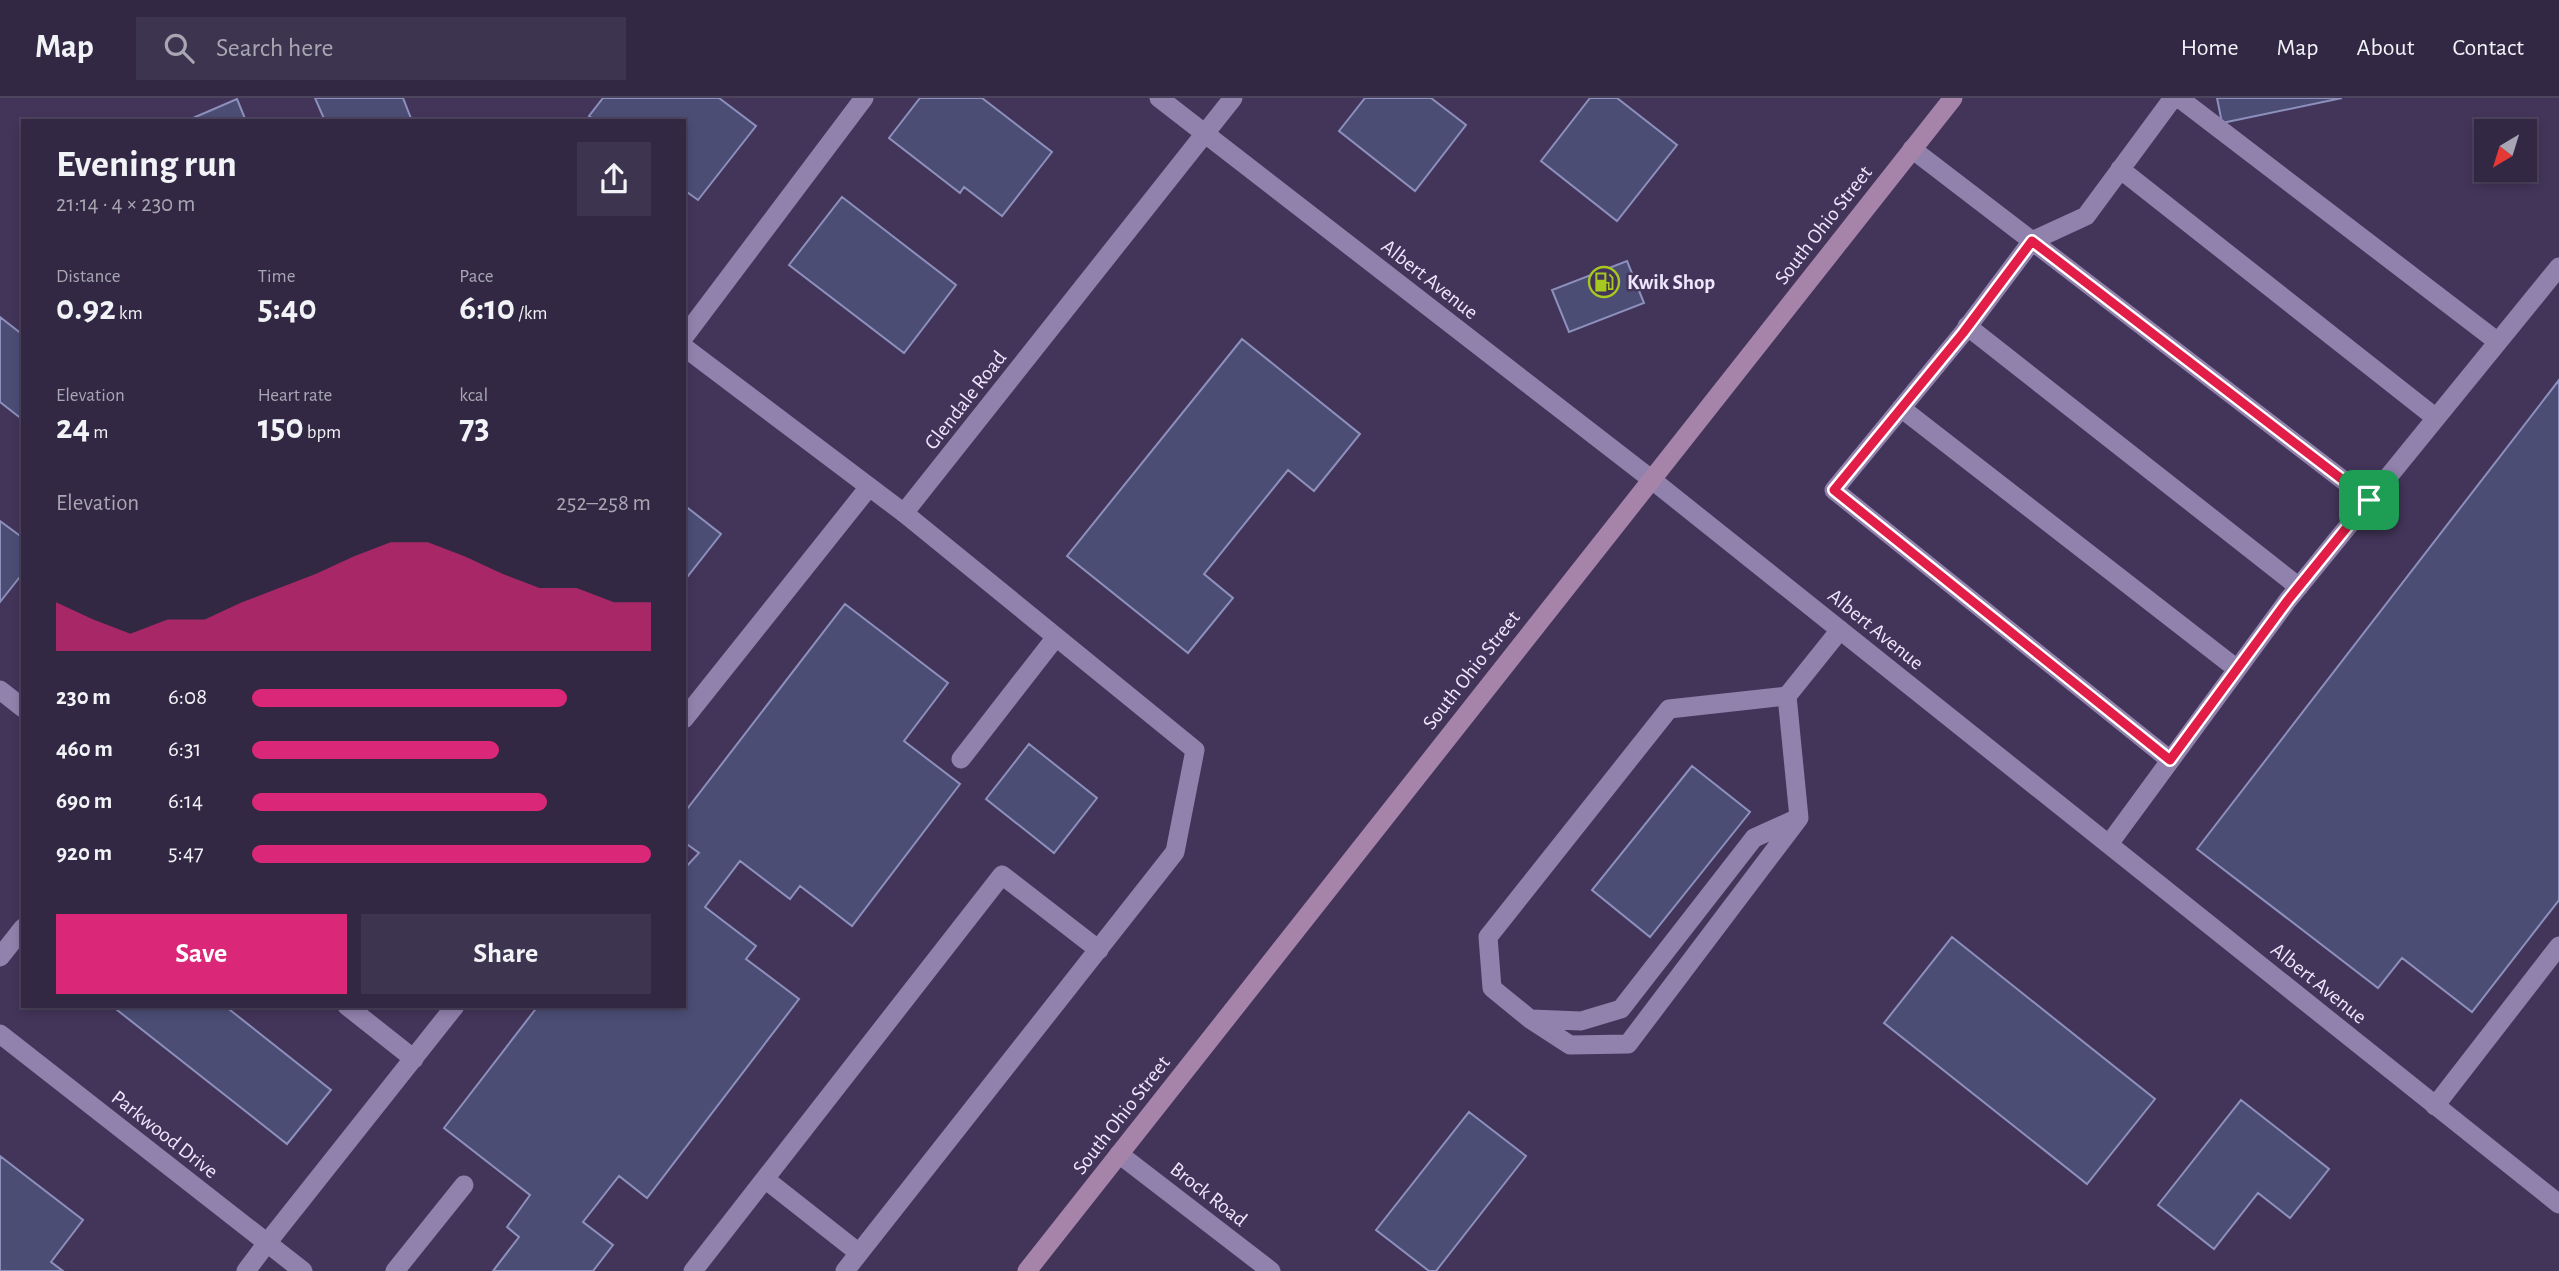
<!DOCTYPE html>
<html lang="en">
<head>
<meta charset="utf-8">
<style>
  body { margin:0; font-family:"Alegreya Sans",sans-serif; background:#3d344f; color:#f1f3f6; height:100vh; display:flex; flex-direction:column; font-size:26px; white-space:nowrap }
  * { box-sizing:border-box; margin:0 }
  p { font-size:23px; color:#a8a6b2 }
  .icon { flex:none; width:38px; height:38px; fill:none; stroke:currentColor; stroke-width:2; stroke-linecap:round; stroke-linejoin:round }
  .map { position:relative; flex:1; overflow:hidden }
  .details { position:absolute; left:21px; top:21px; width:665px; height:889px; display:flex; flex-direction:column; background:#322844; border-radius:0px; box-shadow:0 4px 10px #0003,0 0 0 2px #4d445d }
  .details>* { flex:none }
  .needle { width:46px; rotate:218deg }
  .controls { position:absolute; left:2474px; top:21px; display:grid; gap:14px }
  .controls a { display:grid; place-items:center; width:63px; height:63px; border-radius:0px; background:#322844; box-shadow:0 4px 10px #0003,0 0 0 2px #4d445d; font-size:35px }
  .pin { position:absolute; display:grid; place-items:center; width:60px; height:60px; color:#fff; margin:-30px; border-radius:14px; box-shadow:0 4px 10px #0006 }
  .round { display:grid; place-items:center; flex:none; width:74px; height:74px; border-radius:0px; background:#3d344f }
  .summary { display:flex; align-items:center; justify-content:space-between; height:119px; padding:0 35px }
  h1 { font-size:38px; font-weight:700; line-height:52px }
  .stats { display:grid; grid-template-columns:repeat(3,1fr); gap:10px; height:119px; padding:7px 35px }
  .stats div { display:grid; align-content:center }
  .stats b { font-size:35px; font-weight:700 }
  .stats small { font-size:19px; font-weight:400 }
  .stats p { font-size:19px }
  .chart { height:196px; padding:14px 35px }
  .chart p { display:flex; justify-content:space-between }
  .chart svg { width:100%; height:126px; margin-top:7px; fill:#db2777; opacity:.7 }
  .button { display:flex; gap:14px; margin-top:auto; padding:14px 35px }
  .button a { flex:1; height:80px; border-radius:0px; background:#db2777; color:#fff; font-size:28px; font-weight:700; line-height:80px; text-align:center }
  .button a+a { background:#3d344f; color:#f1f3f6 }
  ul { padding:0 35px; list-style:none; font-size:23px }
  li { display:grid; grid-template-columns:112px 84px 1fr; align-items:center; height:52px }
  li i { height:18px; border-radius:9px; background:#db2777 }
  header { display:flex; align-items:center; gap:42px; box-sizing:border-box; height:98px; padding:0 35px; background:#322844; border-bottom:2px solid #4d445d }
  header strong { font-size:33px }
  nav { display:flex; gap:38px; margin-inline-start:auto; font-size:24px }
  .search { width:490px; height:63px; background:#3d344f; display:flex; align-items:center; gap:18px; box-sizing:border-box; padding:0 24px; border-radius:0px; color:#a8a6b2; font-size:26px }
  .map>svg:first-child { display:block }
  .building { fill:#4b4d75; stroke:#8d90bc; stroke-width:2 }
  .lines { fill:none; stroke-linecap:round; stroke-linejoin:round }
  .service { stroke:#9182ad; stroke-width:19 }
  .minor { stroke:#9182ad; stroke-width:19 }
  .secondary { stroke:#a683a8; stroke-width:19 }
  .route-casing { stroke:#fff; stroke-width:14 }
  .route { stroke:#e11d48; stroke-width:9 }
  .labels { text-anchor:middle; stroke-width:5; stroke-linejoin:round; paint-order:stroke }
  .street-label { font-size:21px; fill:#ede6fd; stroke:#43355a }
  .poi-label { font-size:21px; font-weight:bold; fill:#ede6fd; stroke:#43355a; text-anchor:start }
</style>
</head>
<body>
<header>
<strong>Map</strong>
<div class="search"><svg class="icon" aria-label="search" viewBox="0 0 24 24"><circle cx="10" cy="10" r="6"/><path d="M15 15l6 6"/></svg>Search here</div>
<nav><a>Home</a><a>Map</a><a>About</a><a>Contact</a></nav>
</header>
<div class="map">
<svg width="2559" height="1173" viewBox="0 0 2559 1173">
  <rect width="100%" height="100%" fill="#43355a"/>
  <path class="building" d="M 315,0 L 403,0 L 412,23 L 325,23 Z
    M 603,0 L 719,0 L 756,28 L 698,102 L 684,92 L 684,23 L 596,23 L 589,18 Z
    M 920,0 L 982,0 L 1052,54 L 1002,118 L 964,89 L 960,95 L 889,40 Z
    M 1365,0 L 1431,0 L 1466,27 L 1415,93 L 1339,33 Z
    M 1590,0 L 1617,0 L 1677,47 L 1617,123 L 1541,63 Z
    M 2217,0 L 2342,0 L 2222,25 Z
    M 237,1 L 246,23 L 186,23 Z
    M 842,99 L 956,187 L 904,255 L 789,167 Z
    M 1627,163 L 1644,205 L 1569,234 L 1552,192 Z
    M 0,219 L 23,237 L 23,322 L 0,304 Z
    M 1242,241 L 1360,336 L 1314,393 L 1288,372 L 1204,476 L 1233,500 L 1188,555 L 1067,458 Z
    M 2559,282 L 2559,802 L 2472,914 L 2402,860 L 2378,890 L 2197,751 Z
    M 684,407 L 721,436 L 684,483 Z
    M 0,423 L 23,440 L 23,475 L 0,504 Z
    M 845,506 L 948,585 L 904,643 L 960,686 L 852,828 L 800,788 L 790,801 L 740,763 L 705,809 L 756,848 L 746,861 L 799,901 L 647,1100 L 619,1078 L 583,1124 L 613,1147 L 593,1173 L 493,1173 L 519,1139 L 507,1129 L 530,1097 L 444,1030 L 538,908 L 684,908 L 684,771 L 699,755 L 684,744 L 684,715 Z
    M 1029,646 L 1097,700 L 1054,755 L 986,701 Z
    M 1692,668 L 1750,714 L 1650,839 L 1592,792 Z
    M 1952,839 L 2155,1001 L 2087,1086 L 1884,925 Z
    M 112,908 L 225,908 L 331,992 L 287,1046 Z
    M 2241,1002 L 2329,1071 L 2290,1120 L 2258,1095 L 2214,1151 L 2158,1107 Z
    M 1469,1014 L 1526,1058 L 1436,1173 L 1429,1173 L 1376,1132 Z
    M 0,1058 L 83,1122 L 51,1164 L 63,1173 L 0,1173 Z"/>
  <g class="lines">
    <path class="service" d="M 2173,0 L 2086,118 L 2032,143 L 2369,402
      M 2179,0 L 2498,244
      M 1912,51 L 2032,143 L 1963,235 L 1834,392 L 2170,662
      M 2120,71 L 2436,320
      M 1967,228 L 2299,489
      M 684,239 L 864,0
      M 1901,310 L 2237,571
      M 0,592 L 23,610
      M 1787,598 L 1799,720 L 1628,946 L 1570,947 L 1530,921 L 1492,890 L 1488,839 L 1669,611 L 1787,598 L 1840,532
      M 684,621 L 869,389
      M 961,661 L 1056,539
      M 2109,746 L 2288,502 L 2559,169
      M 347,908 L 414,961
      M 1531,921 L 1581,923 L 1621,911 L 1754,740 L 1796,721
      M 2435,1008 L 2559,848
      M 765,1081 L 859,1155
      M 267,1145 L 455,908
      M 395,1173 L 464,1087
      M 693,1173 L 1002,777 L 1099,852
      M 845,1173 L 1175,754 L 1195,652 L 904,415"/>
    <path class="minor" d="M 1159,0 L 1651,381 L 2559,1106
      M 684,249 L 904,415 L 1233,0
      M 0,859 L 23,830
      M 0,936 L 303,1173
      M 1119,1056 L 1271,1173
      M 246,1173 L 267,1145"/>
    <path class="secondary" d="M 1027,1173 L 1953,0"/>
  </g>
  <g class="lines">
    <g class="route-casing">
      <path id="route" d="M 2032,143 L 2369,402 L 2288,502 L 2170,662 L 1834,392 L 1963,235 Z"/>
    </g>
    <use href="#route" class="route"/>
  </g>
  <defs>
    <g id="fuel-ring" transform="scale(1.575)"><circle r="9.5" fill="#43355a" stroke="#a7c81e" stroke-width="1.5"/><path d="M-5.5-6h7V0h2V4h1.3V-2.5L3-4.5l.8-.8L6-3V5H2.5V1h-1V6h-7ZM-4.2-4.7v3.2H.2V-4.7Z" fill="#a7c81e"/></g>
  </defs>
  <g fill-rule="evenodd">
    <use href="#fuel-ring" x="1604" y="184"/>
  </g>
  <g class="labels">
    <g class="street-label">
      <text transform="translate(1823 127) rotate(-52)" y="7">South Ohio Street</text>
      <text transform="translate(1430 181) rotate(38)" y="7">Albert Avenue</text>
      <text transform="translate(965 302) rotate(-52)" y="7">Glendale Road</text>
      <text transform="translate(1876 531) rotate(39)" y="7">Albert Avenue</text>
      <text transform="translate(1471 572) rotate(-52)" y="7">South Ohio Street</text>
      <text transform="translate(2319 885) rotate(39)" y="7">Albert Avenue</text>
      <text transform="translate(1121 1017) rotate(-52)" y="7">South Ohio Street</text>
      <text transform="translate(165 1036) rotate(38)" y="7">Parkwood Drive</text>
      <text transform="translate(1209 1096) rotate(38)" y="7">Brock Road</text>
    </g>
    <g class="poi-label">
      <text x="1627" y="191">Kwik Shop</text>
    </g>
  </g>
</svg>
<div class="controls">
<a><svg class="needle" viewBox="-14 -14 28 28"><path d="M0-13l5 13h-10z" fill="#e53935"/><path d="M0 13l5-13h-10z" fill="#a8a6b2"/></svg></a>
</div>
<div class="pin" style="left:2369px;top:402px;background:#1e9e55"><svg class="icon" aria-label="arrive" viewBox="0 0 24 24"><path d="M6 21V4h12l-3 4 3 4H6"/></svg></div>
<section class="details">
<div class="summary"><div><h1>Evening run</h1><p>21:14 · 4 × 230 m</p></div><a class="round"><svg class="icon" aria-label="share" viewBox="0 0 24 24"><path d="M12 15V3M7 8l5-5 5 5M5 13v7h14v-7"/></svg></a></div>
<div class="stats">
<div><p>Distance</p><b>0.92<small> km</small></b></div>
<div><p>Time</p><b>5:40</b></div>
<div><p>Pace</p><b>6:10<small> /km</small></b></div>
</div>
<div class="stats">
<div><p>Elevation</p><b>24<small> m</small></b></div>
<div><p>Heart rate</p><b>150<small> bpm</small></b></div>
<div><p>kcal</p><b>73</b></div>
</div>
<div class="chart"><p><span>Elevation</span>252–258 m</p>
<svg viewBox="0 0 160 44" preserveAspectRatio="none"><path d="M0 44V27L10 33L20 38L30 33L40 33L50 27L60 22L70 17L80 11L90 6L100 6L110 11L120 17L130 22L140 22L150 27L160 27V44z"/></svg>
</div>
<ul>
<li><b>230 m</b>6:08<i style="width:79%"></i></li>
<li><b>460 m</b>6:31<i style="width:62%"></i></li>
<li><b>690 m</b>6:14<i style="width:74%"></i></li>
<li><b>920 m</b>5:47<i style="width:100%"></i></li>
</ul>
<div class="button"><a>Save</a><a>Share</a></div>
</section>
</div>
</body>
</html>
